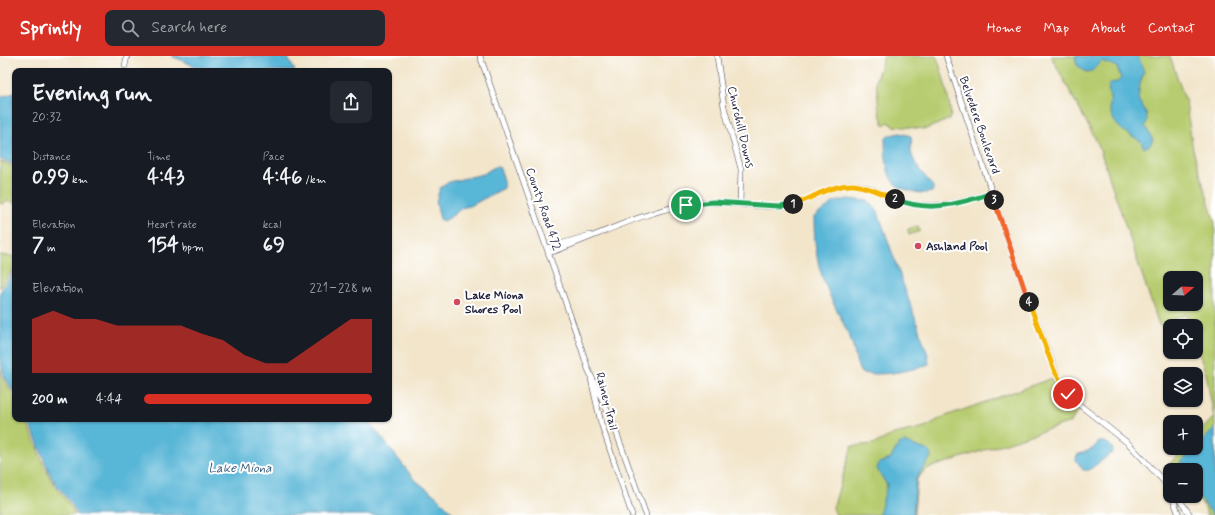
<!DOCTYPE html>
<html lang="en">
<head>
<meta charset="utf-8">
<style>
  body { margin:0; font-family:Mynerve,sans-serif; background:#242831; color:#f1f3f6; height:100vh; display:flex; flex-direction:column; font-size:15px; white-space:nowrap }
  * { box-sizing:border-box; margin:0 }
  p { font-size:13px; color:#9ea1a6 }
  .icon { flex:none; width:22px; height:22px; fill:none; stroke:currentColor; stroke-width:2; stroke-linecap:round; stroke-linejoin:round }
  .map { position:relative; flex:1; overflow:hidden }
  .sheet { position:absolute; left:12px; top:12px; width:380px; height:354px; display:flex; flex-direction:column; background:#171b24; border-radius:8px; box-shadow:0 1px 3px #0004 }
  .sheet>* { flex:none }
  .needle { width:26px; rotate:71deg }
  .controls { position:absolute; left:1163px; top:215px; display:grid; gap:8px }
  .controls a { display:grid; place-items:center; width:40px; height:40px; border-radius:8px; background:#171b24; box-shadow:0 1px 3px #0004; font-size:20px }
  .pin { position:absolute; display:grid; place-items:center; width:34px; height:34px; color:#fff; margin:-17px; border:2px solid #fff; border-radius:50%; box-shadow:0 1px 4px #0007 }
  .km { position:absolute; width:20px; height:20px; margin:-10px; border-radius:50%; background:#222; color:#fff; font-size:11px; line-height:20px; text-align:center }
  .round { display:grid; place-items:center; flex:none; width:42px; height:42px; border-radius:8px; background:#242831 }
  .headline { display:flex; align-items:center; justify-content:space-between; height:68px; padding:0 20px }
  h1 { font-size:22px; font-weight:700; line-height:30px }
  .stats { display:grid; grid-template-columns:repeat(3,1fr); gap:6px; height:68px; padding:4px 20px }
  .stats div { display:grid; align-content:center }
  .stats b { font-size:20px; font-weight:700 }
  .stats small { font-size:11px; font-weight:400 }
  .stats p { font-size:11px }
  .chart { height:112px; padding:8px 20px }
  .chart p { display:flex; justify-content:space-between }
  .chart svg { width:100%; height:72px; margin-top:4px; fill:#d93025; opacity:.7 }
  ul { padding:0 20px; list-style:none; font-size:13px }
  li { display:grid; grid-template-columns:64px 48px 1fr; align-items:center; height:30px }
  li i { height:10px; border-radius:5px; background:#d93025 }
  header { display:flex; align-items:center; gap:24px; box-sizing:border-box; height:56px; padding:0 20px; background:#d93025; color:#fff }
  header strong { font-size:19px }
  nav { display:flex; gap:22px; margin-inline-start:auto; font-size:14px }
  .search { width:280px; height:36px; background:#242831; display:flex; align-items:center; gap:10px; box-sizing:border-box; padding:0 14px; border-radius:8px; color:#9ea1a6; font-size:15px }
  .map>svg:first-child { display:block }
  .green { fill:#b7cc70; stroke:#6c7756; fill-rule:evenodd }
  .water { fill:#59b6d7; stroke:#3e6c89 }
  .lines { fill:none; stroke-linecap:round; stroke-linejoin:round }
  .tertiary-casing { stroke:#413f50; stroke-width:6 }
  .tertiary { stroke:#fff; stroke-width:5 }
  .split-1-casing { stroke:#fff; stroke-width:8 }
  .split-2-casing { stroke:#fff; stroke-width:8 }
  .split-3-casing { stroke:#fff; stroke-width:8 }
  .split-4-casing { stroke:#fff; stroke-width:8 }
  .split-5-casing { stroke:#fff; stroke-width:8 }
  .split-1 { stroke:#22a559; stroke-width:5 }
  .split-2 { stroke:#f5b400; stroke-width:5 }
  .split-3 { stroke:#22a559; stroke-width:5 }
  .split-4 { stroke:#f0652b; stroke-width:5 }
  .split-5 { stroke:#f5b400; stroke-width:5 }
  .poi-dot { fill:#d1495b; stroke:#fff; stroke-width:1.5 }
  .labels { text-anchor:middle; stroke-width:4; stroke-linejoin:round; paint-order:stroke }
  .street-label { font-size:12px; fill:#22223b; stroke:#fff }
  .poi-label { font-size:12px; font-weight:bold; fill:#22223b; stroke:#fff; text-anchor:start }
  .water-label { font-size:13px; font-style:italic; fill:#385d79; stroke:#fff }
</style>
</head>
<body>
<header>
<strong>Sprintly</strong>
<div class="search"><svg class="icon" aria-label="search" viewBox="0 0 24 24"><circle cx="10" cy="10" r="6"/><path d="M15 15l6 6"/></svg>Search here</div>
<nav><a>Home</a><a>Map</a><a>About</a><a>Contact</a></nav>
</header>
<div class="map">
<svg width="1215" height="459" viewBox="0 0 1215 459">
  <rect width="100%" height="100%" fill="#fff"/>
  <filter id="ink" filterUnits="userSpaceOnUse"><feTurbulence type="fractalNoise" baseFrequency=".025" numOctaves="2"/><feDisplacementMap in="SourceGraphic" scale="8" xChannelSelector="R" yChannelSelector="G"/><feConvolveMatrix kernelMatrix="1 2 1 2 8 2 1 2 1" color-interpolation-filters="sRGB"/></filter>
  <filter id="wash" filterUnits="userSpaceOnUse"><feTurbulence type="fractalNoise" baseFrequency=".012" numOctaves="4" result="noise"/><feDisplacementMap in="SourceGraphic" scale="16" xChannelSelector="R" yChannelSelector="G"/><feGaussianBlur stdDeviation="0.9" result="paint"/><feColorMatrix in="noise" values="0 0 0 0 0 0 0 0 0 0 0 0 0 0 0 0 0 1.4 0 .05"/><feComposite in="paint" operator="in"/></filter>
  <g filter="url(#wash)">
    <rect width="100%" height="100%" fill="#f2e5ca"/>
    <path class="green" d="M 884,0 L 936,0 C 940,7 954,58 950,63 L 926,73 L 894,70 L 888,66 L 884,70 L 879,55 L 876,24 Z
      M 1051,0 L 1170,0 L 1186,47 L 1193,94 L 1215,167 L 1215,459 L 1207,459 L 1205,452 L 1196,440 L 1196,414 L 1174,414 L 1169,408 L 1185,392 L 1196,392 L 1196,380 L 1214,361 L 1206,318 L 1196,289 L 1196,270 L 1190,270 L 1186,258 L 1173,264 L 1162,272 L 1159,269 L 1098,88 ZM 1170,222 L 1196,222 L 1196,248 L 1170,248 Z
      M 0,105 L 15,111 L 15,148 L 10,145 L 0,148 Z
      M 918,170 L 920,175 L 909,179 L 908,173 Z
      M 0,199 L 15,201 L 15,210 L 0,232 Z
      M 0,312 L 2,320 L 15,342 L 15,363 L 24,363 C 35,382 40,404 51,423 C 59,436 69,445 75,459 L 0,459 Z
      M 1053,322 L 1068,342 L 1079,353 L 1071,366 L 926,413 L 917,423 L 914,459 L 836,459 L 833,452 L 852,390 L 874,388 L 894,378 L 925,371 L 943,361 Z"/>
    <path class="water" d="M 171,0 L 287,0 L 295,15 L 247,15 L 197,11 Z
      M 1075,0 L 1138,0 L 1144,16 L 1140,28 L 1138,43 C 1142,52 1151,59 1145,70 L 1153,84 L 1150,89 L 1144,92 C 1142,90 1143,87 1140,85 C 1125,75 1115,73 1110,54 C 1109,50 1111,46 1110,42 C 1109,36 1107,33 1110,27 L 1117,26 L 1121,22 L 1117,11 L 1102,5 L 1092,15 L 1086,16 L 1077,9 Z
      M 15,37 L 15,109 L 0,103 L 0,41 Z
      M 900,77 L 911,80 C 912,85 911,91 911,96 C 914,109 925,121 934,130 L 932,136 C 926,138 917,137 911,135 C 905,133 898,132 894,127 C 886,120 885,92 885,82 L 890,79 Z
      M 496,110 L 499,111 C 502,117 505,125 504,132 L 472,149 L 462,152 L 448,163 L 443,165 L 440,163 L 436,146 L 440,132 L 449,126 L 483,118 Z
      M 848,143 L 869,145 L 878,156 L 928,299 L 929,308 C 906,316 885,320 861,317 C 855,307 855,295 851,284 C 843,265 832,247 825,228 C 816,207 814,184 814,161 L 834,146 Z
      M 15,213 L 15,338 L 4,320 L 0,304 L 0,236 Z
      M 26,363 L 367,363 L 414,423 L 437,441 L 455,459 L 77,459 C 71,444 59,434 51,420 C 42,401 37,381 26,363 Z
      M 1215,372 L 1215,459 L 1213,459 L 1196,437 L 1196,414 L 1181,413 L 1182,405 Z
      M 904,386 L 929,395 L 931,401 L 916,423 L 913,459 L 879,459 L 887,429 L 877,413 L 879,407 L 890,403 L 899,388 Z
      M 1099,386 C 1105,385 1111,388 1113,394 L 1112,397 L 1089,414 L 1083,414 L 1076,404 L 1077,399 L 1092,393 Z"/>
  </g>
  <g filter="url(#ink)">
    <g class="lines">
      <g class="tertiary-casing">
        <path id="tertiary" d="M 480,0 L 581,291 L 588,313 L 613,367 L 646,459
          M 717,0 L 724,51 L 741,113 L 740,147
          M 946,0 L 1024,232 L 1059,325 L 1072,343 L 1129,388 L 1170,432
          M 125,10 L 127,0
          M 547,192 L 590,179
          M 549,197 C 596,181 645,154 695,147 C 727,143 759,154 789,149 C 809,146 826,131 846,129 C 866,127 880,138 898,144 C 931,156 960,147 992,137
          M 591,323 L 601,367 L 632,459
          M 1172,440 L 1179,459
          M 1177,440 L 1190,459"/>
      </g>
      <use href="#tertiary" class="tertiary"/>
    </g>
  </g>
  <g class="lines" filter="url(#ink)">
    <g class="split-1-casing">
      <path id="split-1" d="M 686,149 L 713,146 L 779,150 L 793,148"/>
    </g>
    <g class="split-2-casing">
      <path id="split-2" d="M 793,148 C 803,146 811,141 820,137 C 853,122 863,130 895,143"/>
    </g>
    <g class="split-3-casing">
      <path id="split-3" d="M 895,143 C 929,157 959,148 992,137 L 994,144"/>
    </g>
    <g class="split-4-casing">
      <path id="split-4" d="M 994,144 L 1029,246"/>
    </g>
    <g class="split-5-casing">
      <path id="split-5" d="M 1029,246 L 1054,314 L 1068,338"/>
    </g>
    <use href="#split-1" class="split-1"/>
    <use href="#split-2" class="split-2"/>
    <use href="#split-3" class="split-3"/>
    <use href="#split-4" class="split-4"/>
    <use href="#split-5" class="split-5"/>
  </g>
  <g class="poi-dot">
    <circle cx="918" cy="190" r="4"/>
    <circle cx="457" cy="246" r="4"/>
  </g>
  <g class="labels">
    <g class="street-label">
      <text transform="translate(980 69) rotate(71)" y="4">Belvedere Boulevard</text>
      <text transform="translate(741 71) rotate(77)" y="4">Churchill Downs</text>
      <text transform="translate(544 153) rotate(71)" y="4">County Road 472</text>
      <text transform="translate(607 345) rotate(76)" y="4">Rainey Trail</text>
    </g>
    <g class="poi-label">
      <text x="926" y="194">Ashland Pool</text>
      <text x="465" y="243">Lake Miona<tspan x="465" dy="14">Shores Pool</tspan></text>
    </g>
    <g class="water-label">
      <text x="240" y="416">Lake Miona</text>
    </g>
  </g>
</svg>
<div class="controls">
<a><svg class="needle" viewBox="-14 -14 28 28"><path d="M0-13l5 13h-10z" fill="#e53935"/><path d="M0 13l5-13h-10z" fill="#9ea1a6"/></svg></a>
<a><svg class="icon" aria-label="locate" viewBox="0 0 24 24"><circle cx="12" cy="12" r="6"/><path d="M12 2v4M12 18v4M2 12h4M18 12h4"/></svg></a>
<a><svg class="icon" aria-label="layers" viewBox="0 0 24 24"><path d="M12 4l9 5-9 5-9-5zM3 14l9 5 9-5"/></svg></a>
<a>+</a>
<a>−</a>
</div>
<div class="pin" style="left:686px;top:149px;background:#1e9e55"><svg class="icon" aria-label="arrive" viewBox="0 0 24 24"><path d="M6 21V4h12l-3 4 3 4H6"/></svg></div>
<div class="pin" style="left:1068px;top:338px;background:#d93025"><svg class="icon" aria-label="check" viewBox="0 0 24 24"><path d="M5 12l5 5 9-10"/></svg></div>
<b class="km" style="left:793px;top:148px">1</b>
<b class="km" style="left:895px;top:143px">2</b>
<b class="km" style="left:994px;top:144px">3</b>
<b class="km" style="left:1029px;top:246px">4</b>
<section class="sheet">
<div class="headline"><div><h1>Evening run</h1><p>20:32</p></div><a class="round"><svg class="icon" aria-label="share" viewBox="0 0 24 24"><path d="M12 15V3M7 8l5-5 5 5M5 13v7h14v-7"/></svg></a></div>
<div class="stats">
<div><p>Distance</p><b>0.99<small> km</small></b></div>
<div><p>Time</p><b>4:43</b></div>
<div><p>Pace</p><b>4:46<small> /km</small></b></div>
</div>
<div class="stats">
<div><p>Elevation</p><b>7<small> m</small></b></div>
<div><p>Heart rate</p><b>154<small> bpm</small></b></div>
<div><p>kcal</p><b>69</b></div>
</div>
<div class="chart"><p><span>Elevation</span>221–228 m</p>
<svg viewBox="0 0 160 44" preserveAspectRatio="none"><path d="M0 44V11L10 6L20 11L30 11L40 15L50 15L60 15L70 15L80 20L90 24L100 33L110 38L120 38L130 29L140 20L150 11L160 11V44z"/></svg>
</div>
<ul>
<li><b>200 m</b>4:44<i style="width:100%"></i></li>
</ul>
</section>
</div>
</body>
</html>
